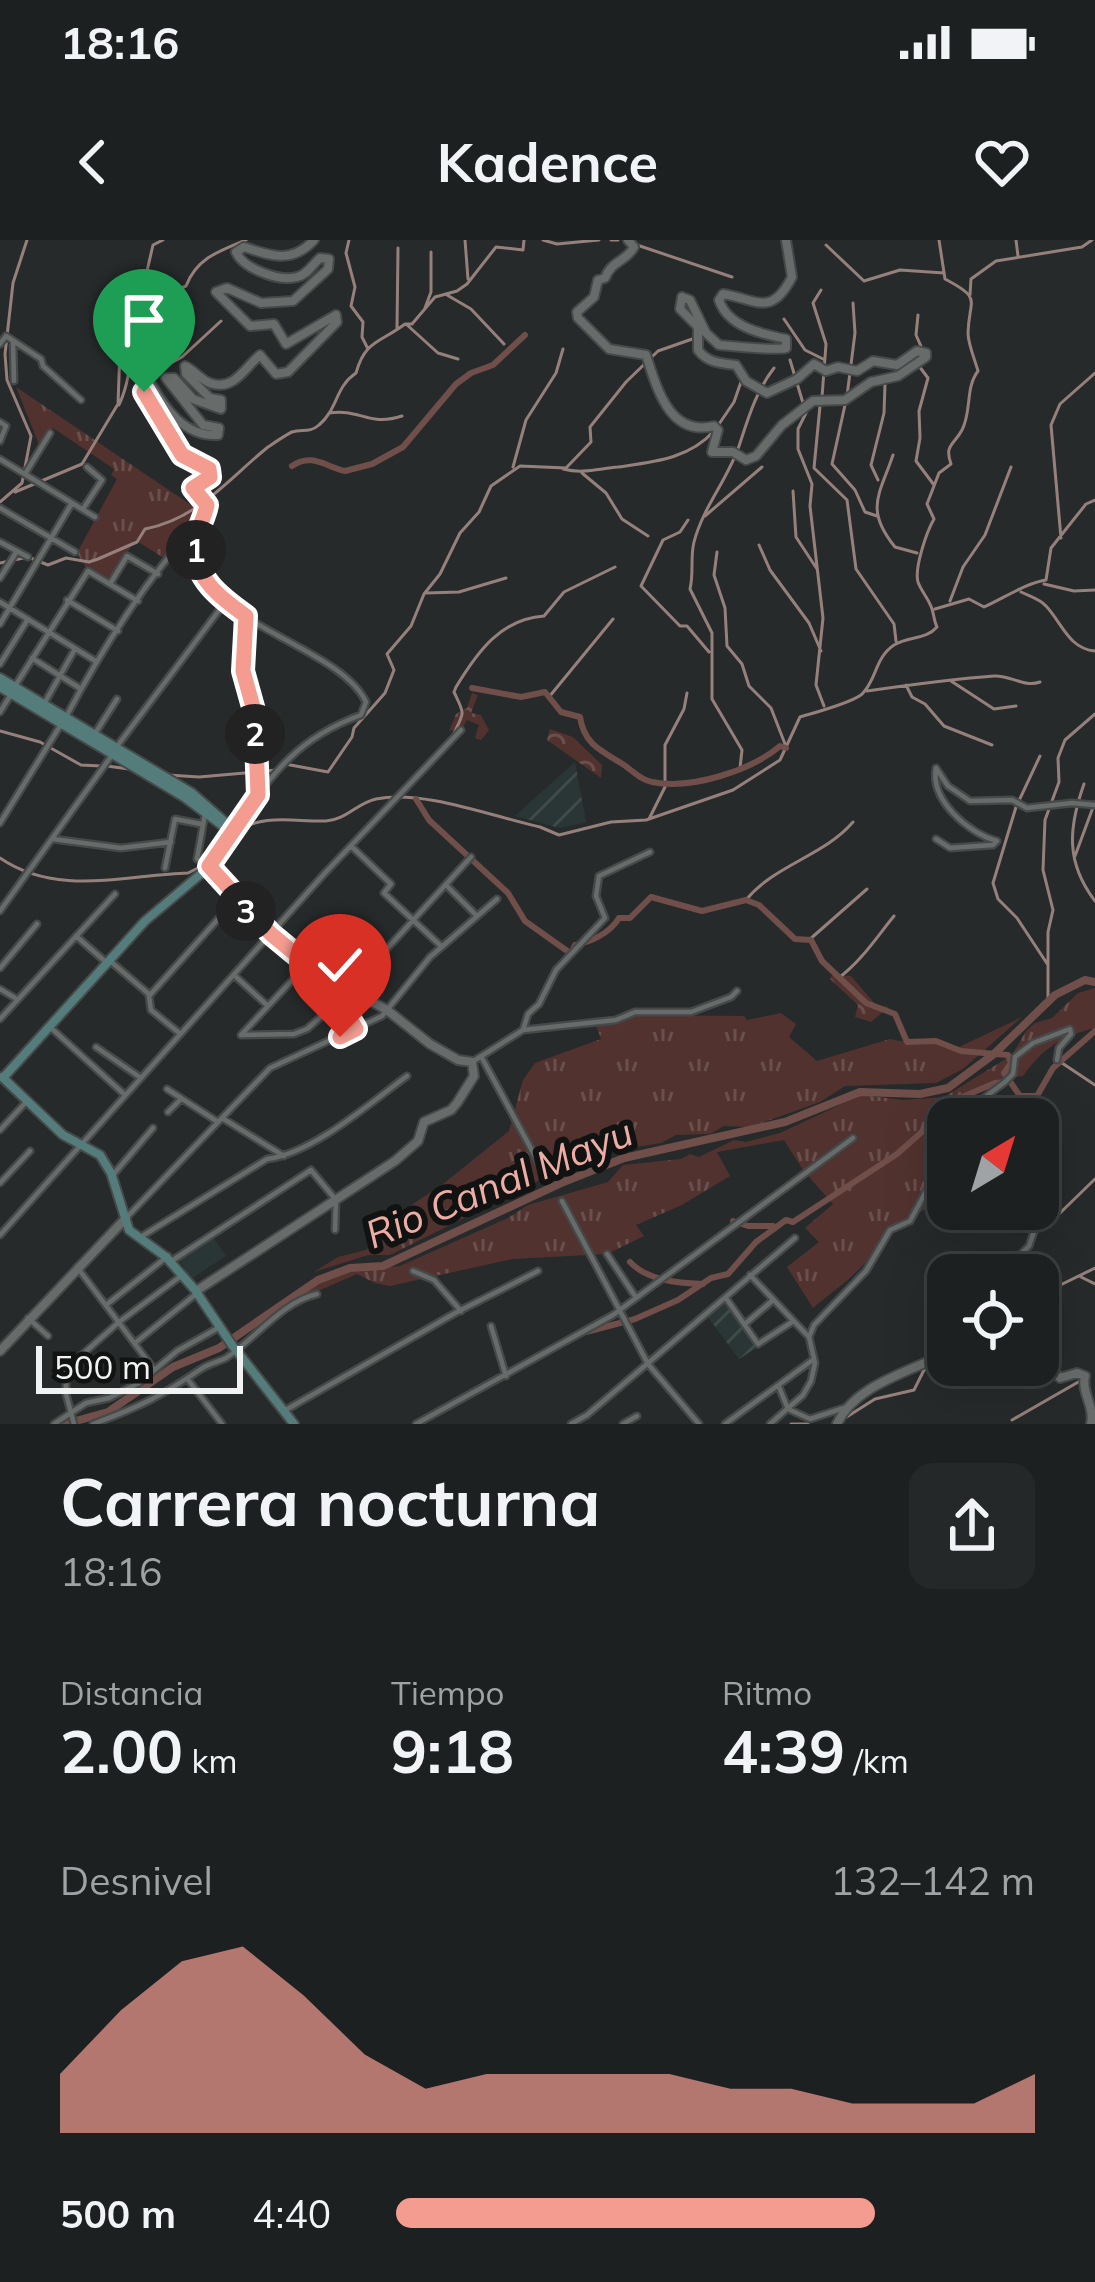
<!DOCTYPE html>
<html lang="es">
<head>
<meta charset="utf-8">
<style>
  body { margin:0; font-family:Mulish,sans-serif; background:#252829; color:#f1f3f6; height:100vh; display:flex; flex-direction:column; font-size:45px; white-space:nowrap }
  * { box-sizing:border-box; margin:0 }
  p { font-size:39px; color:#a0a3a5 }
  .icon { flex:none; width:66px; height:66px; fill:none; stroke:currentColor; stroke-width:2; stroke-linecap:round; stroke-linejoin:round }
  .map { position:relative; height:1184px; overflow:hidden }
  .side { display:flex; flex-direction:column; background:#1c2020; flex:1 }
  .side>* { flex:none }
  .needle { width:78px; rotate:38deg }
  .controls { position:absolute; left:927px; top:858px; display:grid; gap:24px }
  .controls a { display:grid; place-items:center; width:132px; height:132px; border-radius:24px; background:#1c2020; box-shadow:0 12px 48px #0002,0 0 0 3px #3a3e3e; font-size:60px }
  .scale { position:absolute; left:36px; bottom:30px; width:207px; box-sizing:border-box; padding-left:12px; border:6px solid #f0f3f2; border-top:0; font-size:33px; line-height:42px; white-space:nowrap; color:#f0f3f2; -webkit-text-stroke:9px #111312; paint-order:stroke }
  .pin { position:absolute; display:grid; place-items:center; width:102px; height:102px; color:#fff; margin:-123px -51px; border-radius:50% 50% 50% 0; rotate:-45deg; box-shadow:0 0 12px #0007 }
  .pin .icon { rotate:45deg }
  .km { position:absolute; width:60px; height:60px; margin:-30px; border-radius:50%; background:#222; color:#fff; font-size:33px; line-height:60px; text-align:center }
  .round { display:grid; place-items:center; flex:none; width:126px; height:126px; border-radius:24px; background:#252829 }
  .head { display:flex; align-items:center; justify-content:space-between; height:204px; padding:0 60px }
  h1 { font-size:66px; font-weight:700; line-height:90px }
  .stats { display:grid; grid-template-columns:repeat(3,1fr); gap:18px; height:204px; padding:12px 60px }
  .stats div { display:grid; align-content:center }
  .stats b { font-size:60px; font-weight:700 }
  .stats small { font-size:33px; font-weight:400 }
  .stats p { font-size:33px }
  .chart { height:336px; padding:24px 60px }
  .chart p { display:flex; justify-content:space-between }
  .chart svg { width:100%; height:216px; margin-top:12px; fill:#f59c91; opacity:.7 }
  ul { padding:0 60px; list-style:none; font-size:39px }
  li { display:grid; grid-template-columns:192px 144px 1fr; align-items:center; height:90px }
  li i { height:30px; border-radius:15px; background:#f59c91 }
  .status { display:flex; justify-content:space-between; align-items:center; height:84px; padding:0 60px; background:#1c2020; direction:ltr }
  .status svg { height:33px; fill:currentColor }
  header { display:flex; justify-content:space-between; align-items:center; height:156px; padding:0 60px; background:#1c2020; font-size:54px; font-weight:700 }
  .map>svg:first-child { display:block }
  .built { fill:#2a3635 }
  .industrial { fill:url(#industrial-furrows) }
  .grass { fill:url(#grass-tufts) }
  .forest { fill:url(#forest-crowns) }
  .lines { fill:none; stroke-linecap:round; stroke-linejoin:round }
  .stream { stroke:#96807c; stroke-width:3 }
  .canal { stroke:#704e4a; stroke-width:6 }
  .river { stroke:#704e4a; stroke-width:8 }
  .minor-casing { stroke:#454949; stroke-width:9 }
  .tertiary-casing { stroke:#454949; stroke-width:12 }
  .secondary-casing { stroke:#454949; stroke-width:12 }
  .minor { stroke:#676c6b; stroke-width:4.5 }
  .tertiary { stroke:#676c6b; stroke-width:8 }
  .secondary { stroke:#547c7b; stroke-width:8 }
  .route-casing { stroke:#fff; stroke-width:24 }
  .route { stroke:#f59c91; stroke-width:15 }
  .labels { text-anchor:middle; stroke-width:12; stroke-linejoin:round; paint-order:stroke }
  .water-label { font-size:39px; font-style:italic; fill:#edada4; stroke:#111312 }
</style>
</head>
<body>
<div class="status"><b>18:16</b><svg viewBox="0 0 49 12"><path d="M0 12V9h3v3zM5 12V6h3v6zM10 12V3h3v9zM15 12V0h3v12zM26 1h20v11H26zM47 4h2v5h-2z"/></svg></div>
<header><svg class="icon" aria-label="back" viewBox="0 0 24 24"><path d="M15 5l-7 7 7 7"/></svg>Kadence<svg class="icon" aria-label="heart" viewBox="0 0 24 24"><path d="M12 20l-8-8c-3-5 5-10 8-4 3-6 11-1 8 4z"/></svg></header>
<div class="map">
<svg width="1095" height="1184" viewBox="0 0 1095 1184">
  <defs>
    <pattern id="industrial-furrows" width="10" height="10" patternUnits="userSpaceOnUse" patternTransform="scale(3)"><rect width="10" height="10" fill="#2a3635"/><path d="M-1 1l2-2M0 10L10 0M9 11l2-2" fill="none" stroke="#3f4a49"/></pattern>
    <pattern id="grass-tufts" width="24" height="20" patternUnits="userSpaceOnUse" patternTransform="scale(3)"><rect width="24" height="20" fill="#51322e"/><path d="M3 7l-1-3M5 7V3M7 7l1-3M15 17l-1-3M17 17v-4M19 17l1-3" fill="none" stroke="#6a504d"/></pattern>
    <pattern id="forest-crowns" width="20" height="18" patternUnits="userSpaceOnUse" patternTransform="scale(3)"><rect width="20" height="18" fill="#51322e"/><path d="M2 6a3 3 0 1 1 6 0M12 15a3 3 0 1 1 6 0" fill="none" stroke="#6a504d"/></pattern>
  </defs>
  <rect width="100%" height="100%" fill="#262a2a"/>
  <path class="built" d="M 213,997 L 226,1016 L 191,1039 L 179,1019 Z"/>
  <path class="industrial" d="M 575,522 L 586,582 L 560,588 L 515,576 Z
    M 726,1061 L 758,1107 L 739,1119 L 707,1076 Z"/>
  <path class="grass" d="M 16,147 L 203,273 L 167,320 L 135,300 L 109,342 L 87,329 L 77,313 L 117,239 L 111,235 L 114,229 L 53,188 L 40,207 Z
    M 1095,748 L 1095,788 C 1062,796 1043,808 1023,836 L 1002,839 L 955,861 L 962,879 L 948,879 L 948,927 L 940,936 L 938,962 L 884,992 C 872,1026 840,1045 813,1068 L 787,1027 L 819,1002 L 805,988 L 833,964 L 803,930 L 784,900 L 717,912 L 730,936 L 682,965 L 636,985 L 644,996 L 607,1014 L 512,1019 L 390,1046 L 375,1043 L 357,1034 L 297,1060 L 275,1078 L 285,1065 L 315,1045 L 351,1031 L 400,1026 L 508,978 L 528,965 L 608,942 L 623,925 L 681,919 L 690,914 L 699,917 L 734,900 L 746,902 L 780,893 L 861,855 L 903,860 L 944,857 L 1012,815 L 1026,791 L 1035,783 L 1052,778 L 1078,753 Z
    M 781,773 L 796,784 L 789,797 L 817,821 L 890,799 L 915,804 L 936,801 L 959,807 L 1022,777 L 963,829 L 936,843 L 845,846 L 820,862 L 750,887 L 724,886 L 710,894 L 676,895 L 661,903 L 605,912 L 590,925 L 546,937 L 390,1015 L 368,1015 L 314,1032 L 338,1017 L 366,1010 L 404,970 L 443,944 L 509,891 L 523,840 L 535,823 L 601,799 L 596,785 L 617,783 L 635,775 L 744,776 L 747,780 Z"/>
  <path class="forest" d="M 472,453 L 478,455 L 471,473 L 481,475 L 489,490 L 481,500 L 475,498 L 479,485 L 467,480 L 463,487 L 449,491 L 456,474 L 467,468 Z
    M 550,489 L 573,497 L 602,525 L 601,538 L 547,500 Z
    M 832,735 L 851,736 L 876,765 L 889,767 L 871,782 L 855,777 L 858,765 L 830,739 Z"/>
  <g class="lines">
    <path class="stream" d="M 349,0 L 346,13 L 355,47 L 351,66 L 363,82 L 362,97 L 368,109
      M 465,0 L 468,39
      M 543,0 L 557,4 L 599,0
      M 611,0 L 618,0
      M 1016,0 L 1018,16
      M 637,5 L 732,37
      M 826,5 L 864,41 L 900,30 L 944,33
      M 821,50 L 813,63 L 826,104 L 822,157
      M 447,55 L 471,69 L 504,104
      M 970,55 L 971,39 L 996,21 L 1082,7 L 1092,0
      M 425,68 L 431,52 L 431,12
      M 918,75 L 916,95 L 924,113
      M 784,79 L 805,110 L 823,119
      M 406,84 L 438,113 L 458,119
      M 397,89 L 398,8
      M 790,120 L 806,173 L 798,189 L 798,209 L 812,244 L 810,266 L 823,378 L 816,445 L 824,466
      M 919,126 L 928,138 L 919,171 L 920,198 L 916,221 L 934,245
      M 134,131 L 160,129 L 182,117 L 221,81
      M 847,156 L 855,93 L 853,63
      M 119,165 C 146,106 105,78 186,46 C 197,18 219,11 246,0
      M 845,165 L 832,224 L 855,250 L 865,272 L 877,276
      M 820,166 L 814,228 L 847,260 L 856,329 L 894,384 L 896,401
      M 329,173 C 360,168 368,187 402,176
      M 717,187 L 734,162 L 742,139
      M 893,215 C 880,254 864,269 895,307 L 917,313
      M 513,227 L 526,180 L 556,133 L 563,109
      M 563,229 C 583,234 597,229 618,227 C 653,222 689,219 714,191
      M 582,233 L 606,253 L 622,279 L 648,296
      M 878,240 L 871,225 L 884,173 L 885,144
      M 793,251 L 796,297 L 817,329
      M 15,252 L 82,224 L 118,164 L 121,82 L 144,44 L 153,5 L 163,0
      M 0,262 L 22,243 L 31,196 L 7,140 L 5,114 L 13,43 L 27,0
      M 705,276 L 762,227
      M 688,280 L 680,292 L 663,300 L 641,346 L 680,386 L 687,386 L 709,412
      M 1061,298 L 1051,185 L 1060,164 L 1095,133
      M 759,305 L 770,330 L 809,383 L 821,411
      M 717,312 L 714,335 L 725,368 L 727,406 L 742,424 L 749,446 L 771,468 L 785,504
      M 0,323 L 28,317 L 48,325 L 66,318 L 89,322 L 98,319 L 137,302 L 145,289 C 198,279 227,240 268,207 C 274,203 287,194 292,192 C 302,189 310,193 319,185 C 338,169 335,147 356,133 C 365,100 380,103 405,84 L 412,84 L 435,57 L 457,51 L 467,44 L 496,7 L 523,10 L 524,0
      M 1044,344 L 1074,351 L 1095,350
      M 1021,352 C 1029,356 1040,359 1046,366 C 1062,383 1069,409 1095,411
      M 426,353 L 459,352 L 506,338
      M 950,361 L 963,327 L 985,295 L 1011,227
      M 935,369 L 969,359 L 984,367 C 1004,358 1026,343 1046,340 L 1051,308 L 1086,264 L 1095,260
      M 951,441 L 994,469 L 1016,466
      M 906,445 L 912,457 L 925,464 L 944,486 L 992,505
      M 867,451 C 909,445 951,439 994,436 C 1011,435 1024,448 1040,442
      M 549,457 L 613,379
      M 0,491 L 40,502 L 81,525 L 101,526
      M 453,495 C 465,471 465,475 454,452 L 456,447 C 478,411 501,379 544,376 L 564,352 L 615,327
      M 1040,516 L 1016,567 L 993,643 L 998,659 L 1017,678 L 1048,725
      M 285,524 L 328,532 L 352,497 L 354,488 L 385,453 L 394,430 L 387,414 L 411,386 L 424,354 L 440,334 L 460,293 L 479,272 L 491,246 L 520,226 L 566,228 L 591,202 L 590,187 L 626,142 L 658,111 L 698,97
      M 107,526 L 129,529
      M 740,528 L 742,510 L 712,459 L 712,393 L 690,349 C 694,332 690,318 694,302 C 703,267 728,239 739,206 C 748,179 756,151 774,128
      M 168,535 L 199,537 L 277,530
      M 1084,544 C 1068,589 1066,623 1095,661
      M 649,579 L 665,547 L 665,505 L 684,469 L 687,453
      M 236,592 C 263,573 295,582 326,581 C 346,580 357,563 376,559 C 422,549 494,577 540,587 L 559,595 L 611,582 L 646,580 L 733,550 L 780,520 L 800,477 C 813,473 856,462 863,453 C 877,438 875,418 894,405 C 909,396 926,400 937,387 C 934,381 934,375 932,369 C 929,359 921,351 918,342 C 914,328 927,291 934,279 L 927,264 L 939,233 L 951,224 C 944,205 954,205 962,190 C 972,171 965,148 978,131 C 975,120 968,104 968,93 C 969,58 983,59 945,39 L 939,0
      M 1075,616 L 1095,562
      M 0,618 C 56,657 126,635 188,633 L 198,628 L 223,597
      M 746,660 C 774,625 824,616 853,582
      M 809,700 L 867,649
      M 840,737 C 862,720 876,698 894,676
      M 1048,762 L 1048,692 L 1053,670 L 1043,630 L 1045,580 L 1059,542 L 1058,518 L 1065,500 L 1095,474
      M 1062,823 L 1095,845
      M 933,977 L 1003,984 L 1059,974 L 1095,939
      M 1081,1037 L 1095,1044
      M 1038,1056 L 1095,1028
      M 950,1125 L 958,1135 L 959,1125
      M 845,1178 L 875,1159 L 914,1150 L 924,1130 L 948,1124
      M 1012,1180 L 1080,1141
      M 791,1184 L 808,1184"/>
    <path class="canal" d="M 292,226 C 312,212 326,227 345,231 L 372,224 L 403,207 L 456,144 L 471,133 L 493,125 L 525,95
      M 472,448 L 521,457 L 545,452 L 561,472 L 580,477 C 584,503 599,510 621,523 C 631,529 640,540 652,542 C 692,550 752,530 780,506 L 786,508
      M 416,559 L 429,580 L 508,653 L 525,681 L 570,713
      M 570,715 L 575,705 C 591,702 610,693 619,678 L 630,678 L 651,657 L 702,671 L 746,660 L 759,665 L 795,699 L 811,700 L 822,721 L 866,763 L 895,774 L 907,802 L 936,801 L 961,811 L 1008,815 L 1011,823 L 1004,833 L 1020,856 L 1037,856 L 1053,828 L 1095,791
      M 733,981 L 748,986 L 773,986
      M 630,1022 C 648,1041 678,1043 703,1044
      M 586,1092 L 635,1079 L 678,1060 L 711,1038 L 728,1034 L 756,1002 L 786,980 L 793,982 L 897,914 L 960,858 L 995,843 L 1005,842"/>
    <path class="river" d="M 65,1184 L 108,1172 L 173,1127 L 219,1108 L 318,1040 L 350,1028 L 383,1026 L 561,943 L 624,918 L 785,882 L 860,852 L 920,854 L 948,848 L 994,814 L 1055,755 L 1085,740 L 1095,742"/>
    <g class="minor-casing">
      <path id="minor" d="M 13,102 L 14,141
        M 0,104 L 6,96 L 41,119 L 43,126 L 81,160
        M 0,182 L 6,186 L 0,201
        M 0,219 L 95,277
        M 25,234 L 50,193
        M 207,265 C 205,277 197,288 195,300 C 182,380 338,402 366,462 L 361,475 C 297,498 273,533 234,588
        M 0,268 L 75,312
        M 83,269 L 102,240 L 87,227
        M 0,302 L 28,317
        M 0,338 L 17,311
        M 110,344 L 127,316 L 158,334
        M 67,360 L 118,391
        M 0,362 L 97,422
        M 246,377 L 243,431 L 255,474 L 258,555
        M 0,384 L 72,263
        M 32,418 L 81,449
        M 0,424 L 28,379
        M 15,446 L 88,331 L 138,361
        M 44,464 L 75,409
        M 0,472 L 10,456
        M 66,477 C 98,416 150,331 199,284
        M 94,495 L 117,459
        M 118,505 L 226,361
        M 0,583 L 60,486
        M 53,599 L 121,608 L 171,602
        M 936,599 L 950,608 L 993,605 L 997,601 C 968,593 930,560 936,528 L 948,546 L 970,561 L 1012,560 L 1027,568 L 1072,563 L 1095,565
        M 351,606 L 391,644 L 384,653 L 441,706
        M 197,619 L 205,574
        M 165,628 L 175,579 L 201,584
        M 447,646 L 477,676
        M 0,671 L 112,515
        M 76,696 L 107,723
        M 109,720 L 150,755
        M 0,728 L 37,684
        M 234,735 L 268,766
        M 0,749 L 15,758
        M 339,761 L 354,787
        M 0,779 L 115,654
        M 50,787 L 125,855
        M 523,790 L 616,780 L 635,772 L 691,772 L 731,757 L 737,751
        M 178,792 L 151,770 L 149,756 L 236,659
        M 241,795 L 294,794 L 307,789 L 339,761 L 471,617
        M 241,795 L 311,720
        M 96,807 L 141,838
        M 482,818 L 542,929
        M 472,822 L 523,790 L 528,774 L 539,764 L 556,730 L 605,678 L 596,656 L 599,636 L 650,612
        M 167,849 L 218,882
        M 968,870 L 981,879
        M 168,872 L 181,859
        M 222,878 L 284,916
        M 0,890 L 27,861
        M 112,936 L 153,888
        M 0,943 L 30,911
        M 562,961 L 648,1124 L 699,1184
        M 126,978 L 270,828 L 382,776 L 430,717 L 497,659
        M 0,995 L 325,633 L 461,490
        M 139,998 L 267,919 C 312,914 370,863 407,836
        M 607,1014 L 635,1056
        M 173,1020 L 311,930 L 336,960 L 335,990
        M 77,1027 L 153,1128
        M 413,1031 L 434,1040 L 461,1071
        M 750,1035 L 808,1096
        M 1000,1035 L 1029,1006 L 1037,983
        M 726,1058 L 758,1104 L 792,1082
        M 106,1065 L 168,1016
        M 28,1078 L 48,1096
        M 745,1084 L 772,1061
        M 491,1086 L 506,1136
        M 135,1103 L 196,1054
        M 930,1122 L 936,1079 L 948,1062
        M 189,1141 L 222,1184
        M 779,1147 L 788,1169 L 810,1179 L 844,1168
        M 284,1171 L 457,1072 L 538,1031
        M 54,1184 L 86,1163 L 109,1158 L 139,1143 L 177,1111 L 218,1088
        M 74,1184 L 66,1154 L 66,1129 L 119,1082 L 181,1036
        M 93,1184 C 139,1167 160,1157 201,1129 C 208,1124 218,1122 226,1118 C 256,1098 282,1062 317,1054
        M 416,1184 L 613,1075 L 853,898
        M 571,1184 L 587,1175 L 795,998
        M 623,1184 L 637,1176
        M 725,1184 L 814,1119
        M 770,1184 L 803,1155 L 811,1141 L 815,1123 L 809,1097 L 814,1085 L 866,1031 L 890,990 L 910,981 L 931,942 L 930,907 L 940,881 L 956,870 L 968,870 L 1005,842 L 1013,834 L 1015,817 L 1033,803 L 1070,789 L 1071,794 L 1059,808 L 1057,820"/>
    </g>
    <g class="tertiary-casing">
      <path id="tertiary" d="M 628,0 L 634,7 C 627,21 611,21 605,38 L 598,40 L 594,57 L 577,72 L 578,78 L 609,109 L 646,115 C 657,148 669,197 714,186 L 718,190 L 712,212 L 733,212 L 746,220 L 756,216 L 782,185 L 813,161 L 845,160 L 871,142 L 898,136 L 926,117 L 926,113 L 917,111 L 897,125 L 873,121 L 857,131 L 838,127 L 826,131 L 814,124 L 797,139 L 767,153 L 746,141 L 736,125 C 720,123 708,123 698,110 L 698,87 L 680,69 L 682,57 L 690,60 L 706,93 L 719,105 C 736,106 773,111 786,108 L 786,99 C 762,94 728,87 719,60 L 723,54 C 756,59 771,78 792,37 L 786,0
        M 207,265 L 193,251 L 196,244 L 210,237 L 210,229 L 182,215 L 145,156 L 144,148 L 151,144 C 165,169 185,197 218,195 L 219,188 L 203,185 L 166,138 L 174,138 L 193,159 L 221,169 L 221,160 L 210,158 L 186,134 L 185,126 C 194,130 201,140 210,143 C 234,152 246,126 260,115 L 276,134 L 288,132 L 337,82 L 336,75 L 286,104 L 274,84 L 250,86 L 216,52 L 227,48 L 261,63 L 293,61 L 328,29 L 329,19 L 320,18 C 313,24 307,35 297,37 C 278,42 243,28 236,12 L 244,7 C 271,16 292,24 314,0
        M 196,1051 L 395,921 L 418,901 L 424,882 L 451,870 L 457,863 L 474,836 L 472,822 L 458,820 L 430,804 L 387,770 L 367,759 L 334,726 L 300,718 L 247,672 L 209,627
        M 1038,1065 L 1044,1069 L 1045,1113 L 1049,1127 L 1060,1138 L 1077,1133 L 1085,1136 C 1081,1153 1095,1166 1091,1184
        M 0,1111 L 126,978
        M 971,1125 L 988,1133 L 1007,1125
        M 837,1184 C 855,1144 911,1132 948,1112"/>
    </g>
    <g class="secondary-casing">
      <path id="secondary" d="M 0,438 L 192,553 L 233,589 L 209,627 L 145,681 L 3,838
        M 0,447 L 184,557 L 231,592
        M 2,837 L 63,895 L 100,915 L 111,933 L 129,990 L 166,1017 L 196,1051
        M 195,1050 L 232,1105 L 294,1184"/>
    </g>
    <use href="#minor" class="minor"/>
    <use href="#tertiary" class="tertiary"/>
    <use href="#secondary" class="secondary"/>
  </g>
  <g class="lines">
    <g class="route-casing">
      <path id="route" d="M 144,152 L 182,215 L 209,229 L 210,237 L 193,248 L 207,265 C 205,277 196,291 195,304 C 193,338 222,359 246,376 L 243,431 L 255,474 L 258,555 L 209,626 L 271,694 L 300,718 L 334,726 L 355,744 L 339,761 L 356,789 L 340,797"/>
    </g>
    <use href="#route" class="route"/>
  </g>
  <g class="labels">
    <g class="water-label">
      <text transform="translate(499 943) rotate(-22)" y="14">Rio Canal Mayu</text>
    </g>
  </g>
</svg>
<div class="controls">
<a><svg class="needle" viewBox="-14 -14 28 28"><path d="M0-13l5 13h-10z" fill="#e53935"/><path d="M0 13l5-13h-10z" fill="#a0a3a5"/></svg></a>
<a><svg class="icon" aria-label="locate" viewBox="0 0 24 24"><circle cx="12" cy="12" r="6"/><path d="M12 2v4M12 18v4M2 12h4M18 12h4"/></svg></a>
</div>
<div class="scale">500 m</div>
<div class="pin" style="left:144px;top:152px;background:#1e9e55"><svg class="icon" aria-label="arrive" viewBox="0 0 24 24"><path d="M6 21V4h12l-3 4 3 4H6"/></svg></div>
<div class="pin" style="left:340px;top:797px;background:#d93025"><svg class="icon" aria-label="check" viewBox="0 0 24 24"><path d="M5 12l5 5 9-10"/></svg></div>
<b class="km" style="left:196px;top:310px">1</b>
<b class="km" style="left:255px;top:494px">2</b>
<b class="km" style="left:246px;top:671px">3</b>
</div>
<section class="side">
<div class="head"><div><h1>Carrera nocturna</h1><p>18:16</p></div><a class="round"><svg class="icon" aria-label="share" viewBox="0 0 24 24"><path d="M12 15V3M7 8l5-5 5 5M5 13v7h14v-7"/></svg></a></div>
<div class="stats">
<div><p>Distancia</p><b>2.00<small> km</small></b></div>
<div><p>Tiempo</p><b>9:18</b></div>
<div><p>Ritmo</p><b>4:39<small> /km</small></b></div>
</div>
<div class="chart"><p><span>Desnivel</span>132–142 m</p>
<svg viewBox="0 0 160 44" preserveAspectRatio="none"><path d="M0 44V32L10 19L20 9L30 6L40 16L50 28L60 35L70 32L80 32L90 32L100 32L110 35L120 35L130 38L140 38L150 38L160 32V44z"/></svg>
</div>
<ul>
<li><b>500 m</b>4:40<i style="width:75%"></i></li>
</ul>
</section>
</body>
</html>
